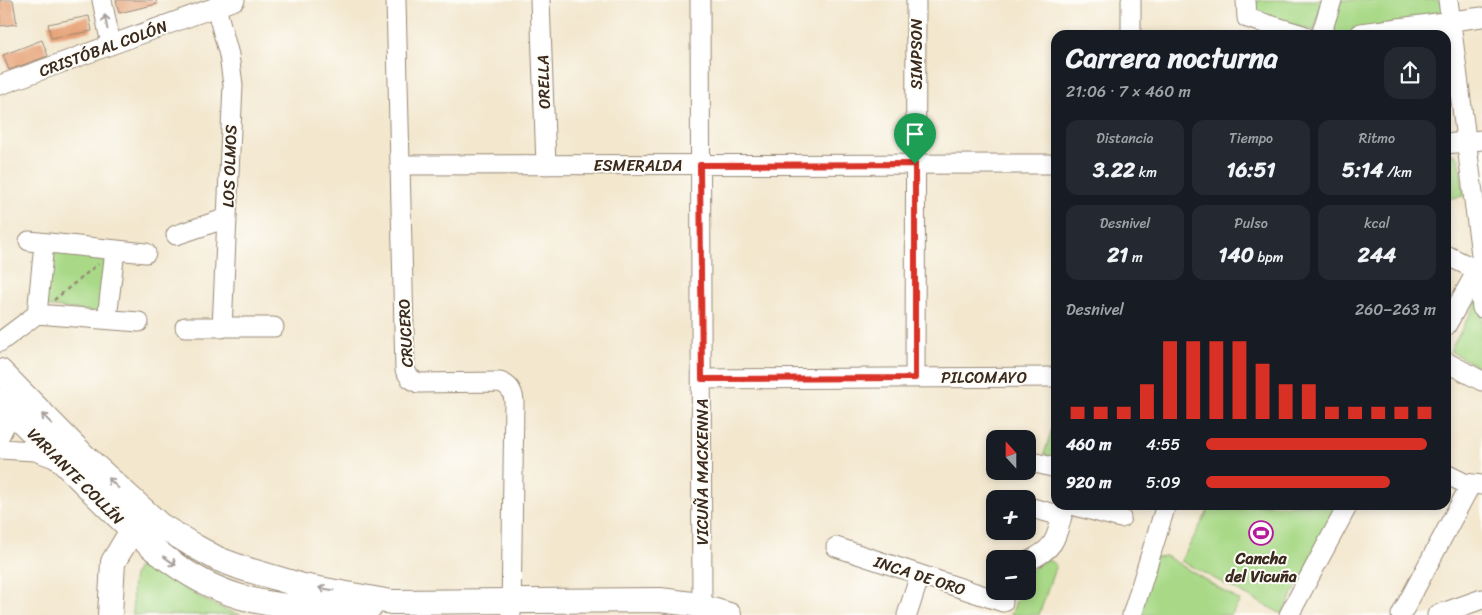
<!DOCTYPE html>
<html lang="es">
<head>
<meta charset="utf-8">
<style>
  body { margin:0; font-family:Sriracha,sans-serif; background:#242831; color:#f1f3f6; height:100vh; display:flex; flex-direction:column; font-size:19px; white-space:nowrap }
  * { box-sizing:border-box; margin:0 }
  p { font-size:16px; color:#9ea1a6 }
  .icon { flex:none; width:28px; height:28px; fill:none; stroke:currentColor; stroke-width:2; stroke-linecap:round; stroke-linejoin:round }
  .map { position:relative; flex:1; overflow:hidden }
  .side { position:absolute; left:1051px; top:30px; width:400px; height:480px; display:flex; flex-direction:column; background:#171b24; border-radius:15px; box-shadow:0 2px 8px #0003 }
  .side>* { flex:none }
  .needle { width:32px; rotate:339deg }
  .controls { position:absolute; left:986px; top:430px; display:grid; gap:10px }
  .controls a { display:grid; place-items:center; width:50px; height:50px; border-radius:10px; background:#171b24; box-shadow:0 2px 8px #0003; font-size:25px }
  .pin { position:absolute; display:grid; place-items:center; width:42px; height:42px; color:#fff; margin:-51px -21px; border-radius:50% 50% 50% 0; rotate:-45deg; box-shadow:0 0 5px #0007 }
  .pin .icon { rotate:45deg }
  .round { display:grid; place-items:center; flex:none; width:52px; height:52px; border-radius:15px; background:#242831 }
  .headline { display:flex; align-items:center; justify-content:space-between; height:85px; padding:0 15px }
  h1 { font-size:28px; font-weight:800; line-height:38px }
  .figures { display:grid; grid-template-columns:repeat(3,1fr); gap:8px; height:85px; padding:5px 15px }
  .figures div { display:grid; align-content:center; border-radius:12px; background:#242831; text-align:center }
  .figures b { font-size:21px; font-weight:800 }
  .figures small { font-size:14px; font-weight:400 }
  .figures p { font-size:14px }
  .chart { height:140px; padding:10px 15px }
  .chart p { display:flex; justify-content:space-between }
  .chart svg { width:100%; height:90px; margin-top:5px; stroke:#d93025; stroke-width:6 }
  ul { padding:0 15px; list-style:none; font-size:16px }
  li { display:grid; grid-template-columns:80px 60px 1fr; align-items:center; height:38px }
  li i { height:12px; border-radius:6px; background:#d93025 }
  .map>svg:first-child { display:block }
  .green { fill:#a9d987; stroke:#728252 }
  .building { fill:#e59d6f }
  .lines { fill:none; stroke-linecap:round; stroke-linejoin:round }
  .minor-casing { stroke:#978876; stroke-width:21 }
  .major-casing { stroke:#978876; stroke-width:26 }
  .path { stroke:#978876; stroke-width:2.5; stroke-dasharray:4 4; stroke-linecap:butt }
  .minor { stroke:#fff; stroke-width:19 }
  .major { stroke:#fff; stroke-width:24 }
  .oneway { stroke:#a79f9a }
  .route-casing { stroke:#fff; stroke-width:10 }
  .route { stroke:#d93025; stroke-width:6 }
  .labels { text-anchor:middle; stroke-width:4; stroke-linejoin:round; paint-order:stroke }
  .street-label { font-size:16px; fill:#3b2a1e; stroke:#fdfcf7 }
  .poi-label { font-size:16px; font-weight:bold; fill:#3b2a1e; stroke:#fdfcf7 }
</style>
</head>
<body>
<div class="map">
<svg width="1482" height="615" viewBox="0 0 1482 615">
  <rect width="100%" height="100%" fill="#fdfcf7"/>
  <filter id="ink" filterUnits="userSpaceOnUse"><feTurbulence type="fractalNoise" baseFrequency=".02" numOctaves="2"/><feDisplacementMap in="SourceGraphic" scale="10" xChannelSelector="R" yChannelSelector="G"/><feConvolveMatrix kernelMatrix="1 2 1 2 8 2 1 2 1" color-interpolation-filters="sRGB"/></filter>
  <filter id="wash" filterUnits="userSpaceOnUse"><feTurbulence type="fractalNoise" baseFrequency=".0096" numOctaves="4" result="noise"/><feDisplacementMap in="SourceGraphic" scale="20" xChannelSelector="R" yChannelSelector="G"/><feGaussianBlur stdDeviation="1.12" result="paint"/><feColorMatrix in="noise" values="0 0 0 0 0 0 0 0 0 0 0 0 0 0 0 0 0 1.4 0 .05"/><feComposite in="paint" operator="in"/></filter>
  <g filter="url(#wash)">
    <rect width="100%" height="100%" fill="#f3e7ce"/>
    <path class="green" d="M 1252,0 L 1323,0 L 1314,31 L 1252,14 Z
      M 1339,0 L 1444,0 L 1446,17 L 1356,35 L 1328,35 Z
      M 1455,154 L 1459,158 L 1464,196 L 1446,199 L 1446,155 Z
      M 51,249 L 110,256 L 104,313 L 45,306 Z
      M 1481,294 L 1482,299 L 1482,369 L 1450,351 Z
      M 1052,429 L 1056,429 L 1056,458 L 1044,454 Z
      M 1211,505 L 1341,505 L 1282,614 L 1181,561 Z
      M 1166,556 L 1240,601 L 1231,615 L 1138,615 L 1155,557 Z
      M 1047,559 L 1056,565 L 1039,615 L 1011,615 L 1020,591 L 1028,591 L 1028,572 Z
      M 141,562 C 176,579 201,604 241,615 L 133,615 C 133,596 129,577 141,562 Z"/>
    <g id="blocks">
      <path class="building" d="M 0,0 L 13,0 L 17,24 L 0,26 Z
        M 116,0 L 156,0 L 157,4 L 119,13 Z
        M 89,16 L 92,31 L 51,38 L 48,24 Z
        M 42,40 L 48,56 L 9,70 L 3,55 Z"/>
    </g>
  </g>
  <g filter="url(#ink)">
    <use href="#blocks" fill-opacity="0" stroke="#978876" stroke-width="1"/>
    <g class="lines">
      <g class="minor-casing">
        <path id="minor" d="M 102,0 L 111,45
          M 396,0 L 405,370 L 410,378 L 418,383 L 500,382 C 509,385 513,391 514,401 L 511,615
          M 540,0 L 546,165
          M 700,0 L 702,615
          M 1246,0 L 1247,18 L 1303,35
          M 1448,0 L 1482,262
          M 216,7 L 229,55 L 233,85 L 222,328
          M 1131,35 L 1131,0
          M 1321,35 L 1332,0
          M 1362,35 L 1361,33 L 1482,17
          M 0,85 L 235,0
          M 1446,144 L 1482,140
          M 400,165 L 1056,164
          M 176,235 L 227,218
          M 29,241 L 146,253
          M 1446,255 L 1477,270 L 1482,308
          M 37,314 L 139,322
          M 107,319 L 115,250
          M 1446,326 L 1482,262
          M 185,327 L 274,327
          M 0,342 L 37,314 L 44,244
          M 1446,362 L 1482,381
          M 915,378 L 916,0
          M 702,379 L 1056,377
          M 0,435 L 7,421 L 6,406
          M 0,449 L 35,451 L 57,459
          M 1028,461 L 1056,468
          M 1446,474 L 1464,483 L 1482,485
          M 1072,505 L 1121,518
          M 1028,507 L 1062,516
          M 836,547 L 1003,602
          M 1028,561 C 1059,547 1056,535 1065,505
          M 907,615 L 920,575
          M 1132,615 L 1166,505
          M 1289,615 L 1348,505
          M 1401,615 L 1471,484
          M 1437,615 L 1482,599"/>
      </g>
      <g class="major-casing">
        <path id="major" d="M 0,371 L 82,454 L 160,525 L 196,547 L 218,559 L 242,568 L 303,586 L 391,602 L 660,600 L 692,604 L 729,615
          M 0,400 C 28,428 56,455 84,483 C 130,529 176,578 241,597 C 283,609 318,609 361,608 L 371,606
          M 110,615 L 113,562 L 139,519"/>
      </g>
      <path class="path" d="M 54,300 L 98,264"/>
      <use href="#minor" class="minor"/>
      <use href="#major" class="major"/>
    </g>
    <defs><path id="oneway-shaft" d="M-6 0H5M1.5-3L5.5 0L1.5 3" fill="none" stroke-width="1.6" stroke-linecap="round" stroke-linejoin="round" transform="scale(1.25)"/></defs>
    <g class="oneway">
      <use href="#oneway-shaft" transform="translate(106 22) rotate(-101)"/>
      <use href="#oneway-shaft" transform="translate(47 419) rotate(-135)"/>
      <use href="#oneway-shaft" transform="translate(113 483) rotate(-137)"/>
      <use href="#oneway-shaft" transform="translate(170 561) rotate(36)"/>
      <use href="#oneway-shaft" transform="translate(326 589) rotate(-170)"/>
    </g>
  </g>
  <g class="lines" filter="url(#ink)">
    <g class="route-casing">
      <path id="route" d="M 915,164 L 915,378 L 702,379 L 700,165 Z"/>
    </g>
    <use href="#route" class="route"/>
  </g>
  <defs>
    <g id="stadium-ring" transform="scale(1.25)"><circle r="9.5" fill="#fdfcf7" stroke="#b5179e" stroke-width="1.5"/><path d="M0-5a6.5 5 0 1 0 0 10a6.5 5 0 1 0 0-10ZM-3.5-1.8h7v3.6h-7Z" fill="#b5179e"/></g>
  </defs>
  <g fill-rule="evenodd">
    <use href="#stadium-ring" x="1261" y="533"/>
  </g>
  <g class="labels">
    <g class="street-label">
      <text transform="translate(103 48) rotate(-20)" y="6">CRISTÓBAL COLÓN</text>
      <text transform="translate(916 54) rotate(-90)" y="6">SIMPSON</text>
      <text transform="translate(543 82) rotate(-92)" y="6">ORELLA</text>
      <text x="638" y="171">ESMERALDA</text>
      <text transform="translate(229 166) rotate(-88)" y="6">LOS OLMOS</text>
      <text transform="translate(405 333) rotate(-93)" y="6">CRUCERO</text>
      <text x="984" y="383">PILCOMAYO</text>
      <text transform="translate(702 472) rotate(-90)" y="6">VICUÑA MACKENNA</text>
      <text transform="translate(76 476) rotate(45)" y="6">VARIANTE COLLÍN</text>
      <text transform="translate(920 575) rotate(18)" y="6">INCA DE ORO</text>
    </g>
    <g class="poi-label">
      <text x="1261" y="564">Cancha<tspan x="1261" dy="18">del Vicuña</tspan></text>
    </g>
  </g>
</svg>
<div class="controls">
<a><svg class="needle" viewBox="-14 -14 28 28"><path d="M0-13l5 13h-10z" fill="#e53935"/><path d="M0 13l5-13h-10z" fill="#9ea1a6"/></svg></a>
<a>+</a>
<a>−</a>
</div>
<div class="pin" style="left:915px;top:164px;background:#1e9e55"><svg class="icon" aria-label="arrive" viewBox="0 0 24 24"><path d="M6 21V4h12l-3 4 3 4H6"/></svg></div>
<section class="side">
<div class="headline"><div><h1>Carrera nocturna</h1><p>21:06 · 7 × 460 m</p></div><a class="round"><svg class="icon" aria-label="share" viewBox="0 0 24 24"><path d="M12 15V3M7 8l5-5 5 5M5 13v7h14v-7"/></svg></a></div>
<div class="figures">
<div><p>Distancia</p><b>3.22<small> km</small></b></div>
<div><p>Tiempo</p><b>16:51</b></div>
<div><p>Ritmo</p><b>5:14<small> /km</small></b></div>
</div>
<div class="figures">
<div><p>Desnivel</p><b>21<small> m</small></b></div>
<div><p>Pulso</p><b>140<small> bpm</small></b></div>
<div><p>kcal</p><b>244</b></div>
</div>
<div class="chart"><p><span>Desnivel</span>260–263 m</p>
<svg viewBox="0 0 160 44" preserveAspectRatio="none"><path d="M5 44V38M15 44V38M25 44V38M35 44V27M45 44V6M55 44V6M65 44V6M75 44V6M85 44V17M95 44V27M105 44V27M115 44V38M125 44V38M135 44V38M145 44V38M155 44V38"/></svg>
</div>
<ul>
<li><b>460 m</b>4:55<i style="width:96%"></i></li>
<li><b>920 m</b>5:09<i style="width:80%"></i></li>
</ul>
</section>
</div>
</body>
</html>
